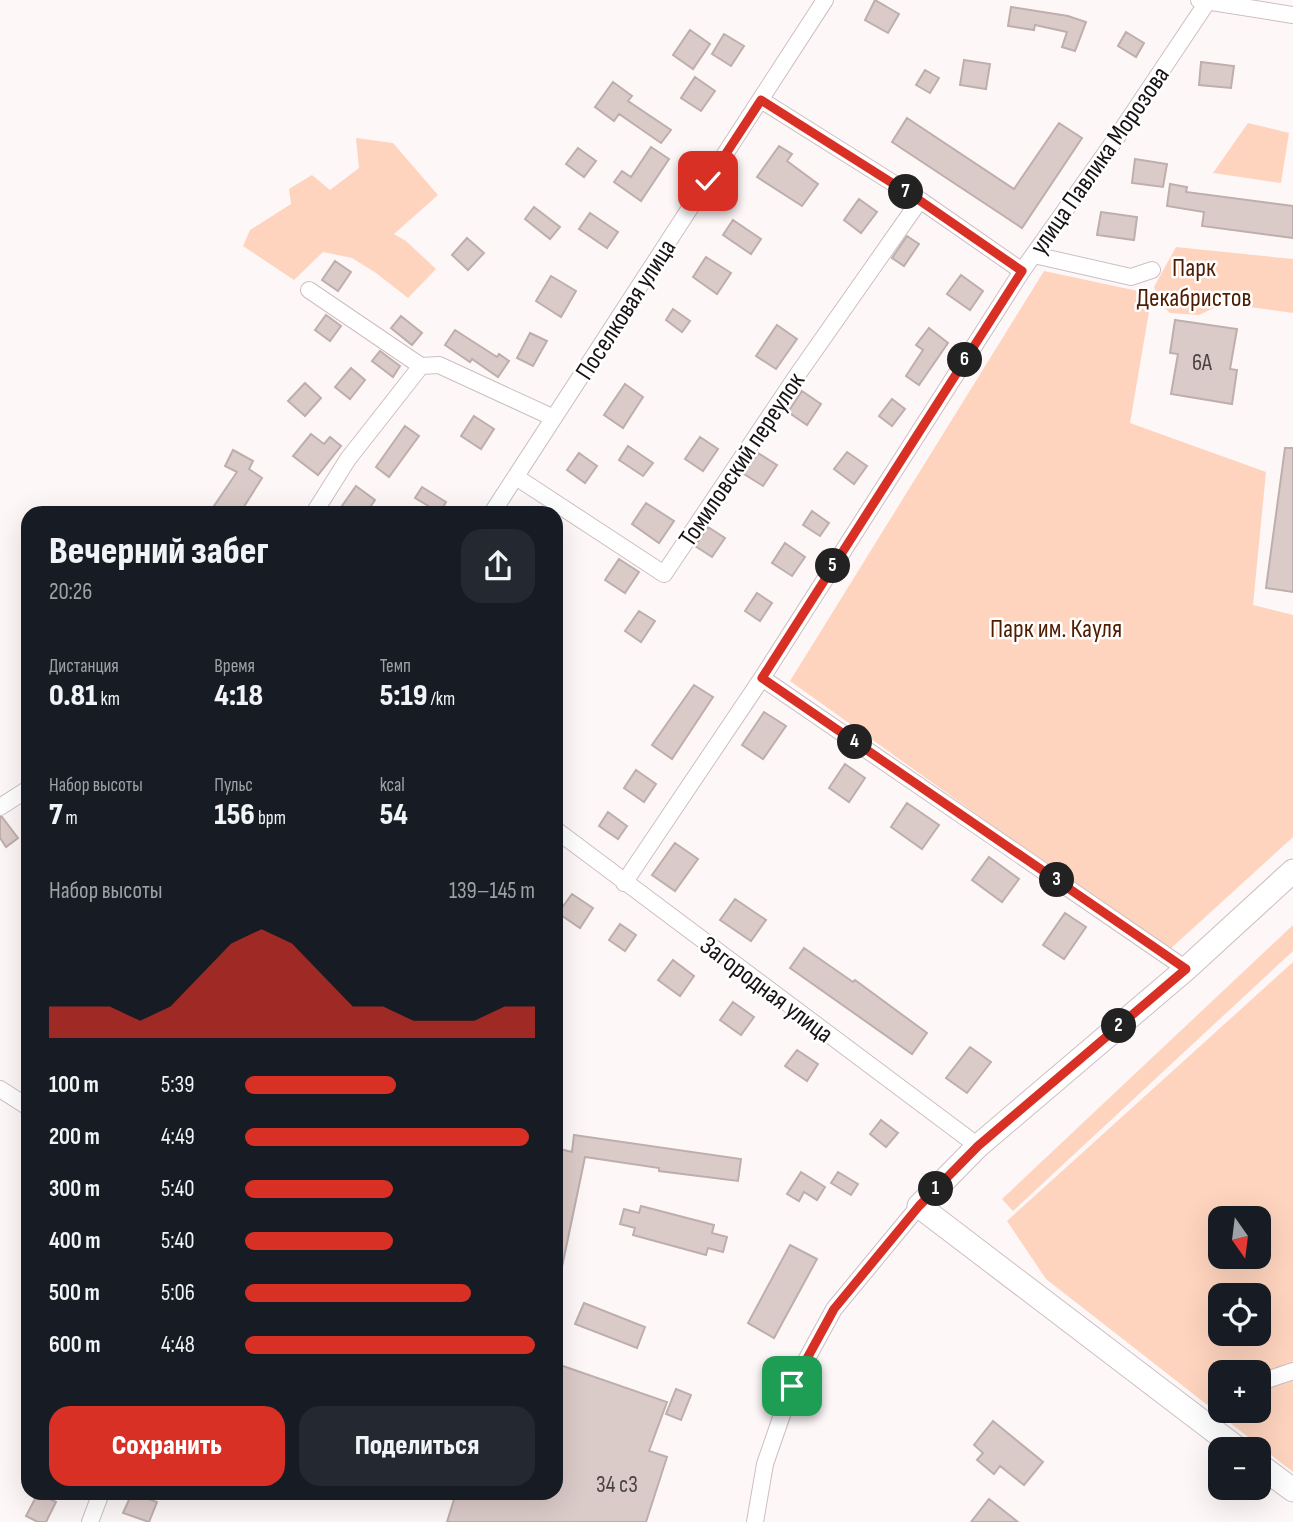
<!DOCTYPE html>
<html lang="ru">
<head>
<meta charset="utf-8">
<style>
  body { margin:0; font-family:"Sofia Sans Condensed",sans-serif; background:#242831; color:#f1f3f6; height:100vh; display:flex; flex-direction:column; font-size:26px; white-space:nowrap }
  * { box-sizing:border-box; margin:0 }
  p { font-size:23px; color:#9ea1a6 }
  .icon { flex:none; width:38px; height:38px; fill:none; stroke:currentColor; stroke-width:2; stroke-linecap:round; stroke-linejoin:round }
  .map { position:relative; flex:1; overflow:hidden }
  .details { position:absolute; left:21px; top:506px; width:542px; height:994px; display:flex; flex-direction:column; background:#171b24; border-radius:21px; box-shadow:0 7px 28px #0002 }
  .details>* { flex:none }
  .needle { width:46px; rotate:166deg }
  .fabs { position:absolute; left:1208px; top:1206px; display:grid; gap:14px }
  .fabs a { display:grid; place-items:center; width:63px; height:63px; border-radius:14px; background:#171b24; box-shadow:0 7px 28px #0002; font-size:35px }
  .pin { position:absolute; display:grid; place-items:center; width:60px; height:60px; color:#fff; margin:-30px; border-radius:14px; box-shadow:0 4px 10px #0006 }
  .km { position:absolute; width:35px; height:35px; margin:-18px; border-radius:50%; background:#222; color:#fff; font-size:19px; line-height:35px; text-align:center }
  .round { display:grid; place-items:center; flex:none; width:74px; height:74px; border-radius:21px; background:#242831 }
  .summary { display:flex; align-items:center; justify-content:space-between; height:119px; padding:0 28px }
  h1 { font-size:38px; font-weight:800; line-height:52px }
  .metrics { display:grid; grid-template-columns:repeat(3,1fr); gap:10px; height:119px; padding:7px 28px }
  .metrics div { display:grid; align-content:center }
  .metrics b { font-size:30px; font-weight:800 }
  .metrics small { font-size:19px; font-weight:400 }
  .metrics p { font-size:19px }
  .chart { height:196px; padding:14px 28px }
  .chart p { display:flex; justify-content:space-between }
  .chart svg { width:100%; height:126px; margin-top:7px; fill:#d93025; opacity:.7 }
  .primary-button { display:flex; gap:14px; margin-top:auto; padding:14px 28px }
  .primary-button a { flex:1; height:80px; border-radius:21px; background:#d93025; color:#fff; font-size:28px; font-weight:800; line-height:80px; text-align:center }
  .primary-button a+a { background:#242831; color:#f1f3f6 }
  ul { padding:0 28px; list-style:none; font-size:23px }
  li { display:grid; grid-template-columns:112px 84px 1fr; align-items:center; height:52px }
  li i { height:18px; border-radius:9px; background:#d93025 }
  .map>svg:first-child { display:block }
  .green { fill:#fed4be; fill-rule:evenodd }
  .building { fill:#dbcbc8; stroke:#beaeac; stroke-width:2 }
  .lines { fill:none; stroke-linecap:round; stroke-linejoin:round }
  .street-casing { stroke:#cebec1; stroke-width:18 }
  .secondary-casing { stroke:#cebec1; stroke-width:25 }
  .street { stroke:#fff; stroke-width:16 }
  .secondary { stroke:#fff; stroke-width:23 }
  .route-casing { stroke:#fff; stroke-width:14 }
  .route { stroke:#d93025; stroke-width:9 }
  .labels { text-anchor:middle; stroke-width:5; stroke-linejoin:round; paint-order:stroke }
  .number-label { font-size:23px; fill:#494141 }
  .street-label { font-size:26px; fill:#181314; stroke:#fff }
  .park-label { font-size:26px; fill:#4f1d00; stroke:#fff }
</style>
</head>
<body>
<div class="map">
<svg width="1293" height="1522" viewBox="0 0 1293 1522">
  <rect width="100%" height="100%" fill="#fef7f8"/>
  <path class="green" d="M 1248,123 L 1289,133 L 1281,183 L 1213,173 Z
    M 356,138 L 393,143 L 438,195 L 394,234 L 406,241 L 436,269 L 408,298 L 376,273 L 352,258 L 323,252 L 294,280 L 243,246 L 250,230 L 291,204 L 289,189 L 312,175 L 330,190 L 359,168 Z
    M 1176,247 L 1293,259 L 1293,313 L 1250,307 L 1228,293 L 1216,307 L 1199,315 L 1170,313 L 1160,303 L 1154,287 Z
    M 1044,271 L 1152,294 L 1130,423 L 1266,472 L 1253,605 L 1293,615 L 1293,837 L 1168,951 L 790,681 Z
    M 1293,925 L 1293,951 L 1013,1211 L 1002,1199 Z
    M 1293,962 L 1293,1472 L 1046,1279 L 1007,1221 ZM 1220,1218 L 1258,1218 L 1258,1256 L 1220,1256 ZM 1220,1295 L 1258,1295 L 1258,1334 L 1220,1334 ZM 1220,1372 L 1258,1372 L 1258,1410 L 1220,1410 Z"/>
  <path class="building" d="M 875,0 L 899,14 L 888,33 L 865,20 Z
    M 1011,7 L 1068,16 L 1086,22 L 1075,51 L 1062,47 L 1067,32 L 1035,25 L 1034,30 L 1008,26 Z
    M 690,30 L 710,44 L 693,69 L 673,55 Z
    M 1126,32 L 1144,43 L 1136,57 L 1118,46 Z
    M 724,34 L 744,46 L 731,66 L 712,54 Z
    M 964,60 L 990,64 L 986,89 L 960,85 Z
    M 1201,62 L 1234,66 L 1231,88 L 1199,85 Z
    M 925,70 L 939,78 L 930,93 L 916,85 Z
    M 695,77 L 715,91 L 701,111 L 681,98 Z
    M 613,82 L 632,96 L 628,101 L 671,130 L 661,143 L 619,114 L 614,121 L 595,107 Z
    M 907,118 L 1014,189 L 1059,123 L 1082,138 L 1022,228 L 892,142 Z
    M 779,146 L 792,154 L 787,161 L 818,184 L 802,206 L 757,177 Z
    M 651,147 L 669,159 L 641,201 L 614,182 L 622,171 L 631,177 Z
    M 578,148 L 596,161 L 584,177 L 566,164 Z
    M 1135,159 L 1167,164 L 1163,187 L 1132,183 Z
    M 1170,184 L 1187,187 L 1186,192 L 1293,206 L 1293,238 L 1202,226 L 1204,212 L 1167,206 Z
    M 859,199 L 877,212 L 861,233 L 844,220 Z
    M 534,207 L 560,227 L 550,239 L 525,219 Z
    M 1101,212 L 1137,217 L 1134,240 L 1097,235 Z
    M 590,213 L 618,232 L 607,248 L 579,229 Z
    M 733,220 L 761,239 L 751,254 L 723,235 Z
    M 907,236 L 919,244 L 904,266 L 892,258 Z
    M 467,238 L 484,253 L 468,270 L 452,255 Z
    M 706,257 L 731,273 L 717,294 L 693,277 Z
    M 335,261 L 351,272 L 338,291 L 322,280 Z
    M 961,275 L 983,291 L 970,310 L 947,294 Z
    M 551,276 L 576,291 L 561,317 L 536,301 Z
    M 673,309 L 690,321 L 682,332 L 666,320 Z
    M 326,315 L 341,326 L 330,341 L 315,330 Z
    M 401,316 L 422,333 L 412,345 L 391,328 Z
    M 1175,320 L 1237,329 L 1230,369 L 1237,370 L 1232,404 L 1171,394 L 1178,354 L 1170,353 Z
    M 777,325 L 797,339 L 776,369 L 756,356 Z
    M 929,328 L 948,343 L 919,385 L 906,376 L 923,350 L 916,345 Z
    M 455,330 L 497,357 L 499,354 L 509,361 L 498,377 L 472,359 L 470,362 L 445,345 Z
    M 530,333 L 547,341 L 533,366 L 517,358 Z
    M 380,351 L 400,366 L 393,377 L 372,361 Z
    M 351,368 L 365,380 L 350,399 L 335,387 Z
    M 305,383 L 321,398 L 305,416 L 288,401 Z
    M 625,384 L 643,397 L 623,428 L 604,415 Z
    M 802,391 L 821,404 L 807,425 L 788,412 Z
    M 892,399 L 905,409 L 892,426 L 879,416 Z
    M 474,416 L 494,429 L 481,449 L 461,436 Z
    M 405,426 L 419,436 L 389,477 L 376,467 Z
    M 311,434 L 324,444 L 330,437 L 341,446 L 318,475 L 293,456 Z
    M 700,437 L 718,449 L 703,471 L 685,459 Z
    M 628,446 L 653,463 L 643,476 L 619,460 Z
    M 1285,448 L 1293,448 L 1293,592 L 1266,588 Z
    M 233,450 L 253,461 L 249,469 L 262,478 L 240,513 L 224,513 L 214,506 L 237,472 L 225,466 Z
    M 847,452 L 867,466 L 854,484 L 834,469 Z
    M 579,453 L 597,466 L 585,483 L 567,470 Z
    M 758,453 L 777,465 L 763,486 L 744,474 Z
    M 356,486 L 375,500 L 366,513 L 337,513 Z
    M 422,487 L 446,502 L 440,513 L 415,498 Z
    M 646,503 L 674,521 L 659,543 L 632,524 Z
    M 812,511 L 829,523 L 820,536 L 803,525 Z
    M 708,527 L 725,538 L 712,557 L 695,546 Z
    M 785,543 L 805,557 L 792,576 L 772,563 Z
    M 619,559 L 639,572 L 625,593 L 605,580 Z
    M 757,593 L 772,603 L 760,621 L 745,611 Z
    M 639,611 L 655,621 L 641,642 L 625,631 Z
    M 694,685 L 713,697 L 672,759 L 652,745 Z
    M 764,712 L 786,726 L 763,759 L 742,745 Z
    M 845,764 L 865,778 L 849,802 L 829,788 Z
    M 636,770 L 656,784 L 644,802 L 624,788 Z
    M 907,803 L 939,825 L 922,849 L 891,827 Z
    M 608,812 L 627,826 L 618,839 L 599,826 Z
    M 0,817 L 2,817 L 18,838 L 6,847 L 0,838 Z
    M 675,843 L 698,859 L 675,891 L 652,875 Z
    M 989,857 L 1019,879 L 1002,902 L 972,880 Z
    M 572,894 L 593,908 L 580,928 L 558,913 Z
    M 735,899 L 766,920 L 751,941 L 720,920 Z
    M 1065,913 L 1086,927 L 1064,959 L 1043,945 Z
    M 620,924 L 636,935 L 625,951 L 609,940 Z
    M 804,948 L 853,982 L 855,980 L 927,1033 L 912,1054 L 790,968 Z
    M 673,960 L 694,976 L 680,996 L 658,980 Z
    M 733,1002 L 754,1017 L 741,1035 L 720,1020 Z
    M 970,1047 L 991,1062 L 967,1093 L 946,1078 Z
    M 797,1050 L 818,1064 L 807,1081 L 785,1066 Z
    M 881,1120 L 898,1133 L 886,1147 L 870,1134 Z
    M 574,1135 L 741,1159 L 738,1181 L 659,1171 L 659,1168 L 585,1157 L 562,1267 L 556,1266 L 556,1148 L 572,1152 Z
    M 801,1172 L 825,1187 L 817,1200 L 804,1192 L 799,1201 L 787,1194 Z
    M 838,1172 L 858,1184 L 851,1195 L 831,1183 Z
    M 641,1206 L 714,1225 L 712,1233 L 727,1237 L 723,1252 L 708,1248 L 706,1255 L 633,1235 L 635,1228 L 620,1224 L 624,1209 L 639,1213 Z
    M 790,1245 L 817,1259 L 774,1338 L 748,1323 Z
    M 584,1303 L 645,1327 L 637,1348 L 575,1324 Z
    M 560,1365 L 667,1402 L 649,1451 L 667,1457 L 646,1522 L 447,1522 L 456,1493 L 556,1493 L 556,1373 Z
    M 676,1389 L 691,1395 L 681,1420 L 666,1414 Z
    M 993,1421 L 1043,1462 L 1024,1485 L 1000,1466 L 994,1474 L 977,1460 L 983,1453 L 974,1445 Z
    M 38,1493 L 56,1502 L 46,1522 L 38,1522 L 26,1516 Z
    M 132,1493 L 157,1502 L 149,1522 L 123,1513 Z
    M 989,1499 L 1018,1522 L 971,1522 Z"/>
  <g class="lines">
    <g class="street-casing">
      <path id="street" d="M 1199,0 L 1293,15
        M 761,100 L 920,200 L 1022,271
        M 1034,255 L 1131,277 L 1152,270
        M 309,290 L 421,366 L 439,365 L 554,418
        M 516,477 L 664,574 L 798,374 L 920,200
        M 314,513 L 348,459 L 421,366
        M 492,513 L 825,0
        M 762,678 L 1186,969
        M 0,807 L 28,789
        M 556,830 L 978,1146
        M 624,883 L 762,678 L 1022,271 L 1115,140 L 1208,1
        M 0,1089 L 28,1107
        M 1258,1383 L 1293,1371
        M 90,1522 L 101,1493
        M 755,1522 L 765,1464 L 792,1386 L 834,1309 L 919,1206"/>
    </g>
    <g class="secondary-casing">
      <path id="secondary" d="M 1238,1449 L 919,1206 L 978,1146 L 1186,969 L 1293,871
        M 1258,1464 L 1293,1490"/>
    </g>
    <use href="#street" class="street"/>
    <use href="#secondary" class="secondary"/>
  </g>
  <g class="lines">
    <g class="route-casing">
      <path id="route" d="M 708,181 L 761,100 L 919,200 L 1022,271 L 762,678 L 1186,969 L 978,1146 L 919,1206 L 834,1309 L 792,1386"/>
    </g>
    <use href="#route" class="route"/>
  </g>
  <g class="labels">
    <g class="number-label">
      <text x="1202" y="370">6А</text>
      <text x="617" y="1492">34 с3</text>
    </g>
    <g class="street-label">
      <text transform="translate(1099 160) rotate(-55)" y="9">улица Павлика Морозова</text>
      <text transform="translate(625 309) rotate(-57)" y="9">Поселковая улица</text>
      <text transform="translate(741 459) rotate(-56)" y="9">Томиловский переулок</text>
      <text transform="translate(767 989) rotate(37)" y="9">Загородная улица</text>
    </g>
    <g class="park-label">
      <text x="1194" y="276">Парк<tspan x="1194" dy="30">Декабристов</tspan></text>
      <text x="1056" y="637">Парк им. Кауля</text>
    </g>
  </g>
</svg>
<div class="fabs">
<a><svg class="needle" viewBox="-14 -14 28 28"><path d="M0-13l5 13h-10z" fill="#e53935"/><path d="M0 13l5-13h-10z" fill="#9ea1a6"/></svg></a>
<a><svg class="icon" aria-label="locate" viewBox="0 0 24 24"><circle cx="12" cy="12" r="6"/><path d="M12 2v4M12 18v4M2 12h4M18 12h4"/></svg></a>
<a>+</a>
<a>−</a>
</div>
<div class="pin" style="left:792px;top:1386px;background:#1e9e55"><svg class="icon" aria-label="arrive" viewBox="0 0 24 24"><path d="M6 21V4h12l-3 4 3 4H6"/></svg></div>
<div class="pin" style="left:708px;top:181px;background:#d93025"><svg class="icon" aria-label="check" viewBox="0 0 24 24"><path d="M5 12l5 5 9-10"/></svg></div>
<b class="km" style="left:936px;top:1189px">1</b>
<b class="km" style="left:1119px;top:1026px">2</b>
<b class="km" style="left:1057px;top:880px">3</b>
<b class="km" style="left:855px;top:742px">4</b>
<b class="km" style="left:833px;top:566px">5</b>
<b class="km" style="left:965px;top:360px">6</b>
<b class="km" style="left:906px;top:192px">7</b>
<section class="details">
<div class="summary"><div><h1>Вечерний забег</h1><p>20:26</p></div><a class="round"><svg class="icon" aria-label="share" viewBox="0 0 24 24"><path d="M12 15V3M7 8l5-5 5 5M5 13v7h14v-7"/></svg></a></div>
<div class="metrics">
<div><p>Дистанция</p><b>0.81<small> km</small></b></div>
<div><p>Время</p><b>4:18</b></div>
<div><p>Темп</p><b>5:19<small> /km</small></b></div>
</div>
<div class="metrics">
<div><p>Набор высоты</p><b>7<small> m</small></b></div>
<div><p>Пульс</p><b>156<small> bpm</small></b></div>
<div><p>kcal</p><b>54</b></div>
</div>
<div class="chart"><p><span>Набор высоты</span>139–145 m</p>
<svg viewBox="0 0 160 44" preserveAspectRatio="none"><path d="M0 44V33L10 33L20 33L30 38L40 33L50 22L60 11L70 6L80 11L90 22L100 33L110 33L120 38L130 38L140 38L150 33L160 33V44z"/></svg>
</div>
<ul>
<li><b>100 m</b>5:39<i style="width:52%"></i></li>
<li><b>200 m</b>4:49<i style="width:98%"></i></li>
<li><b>300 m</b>5:40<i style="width:51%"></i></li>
<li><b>400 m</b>5:40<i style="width:51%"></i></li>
<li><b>500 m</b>5:06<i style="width:78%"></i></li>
<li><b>600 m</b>4:48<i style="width:100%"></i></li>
</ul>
<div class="primary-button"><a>Сохранить</a><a>Поделиться</a></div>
</section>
</div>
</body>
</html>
